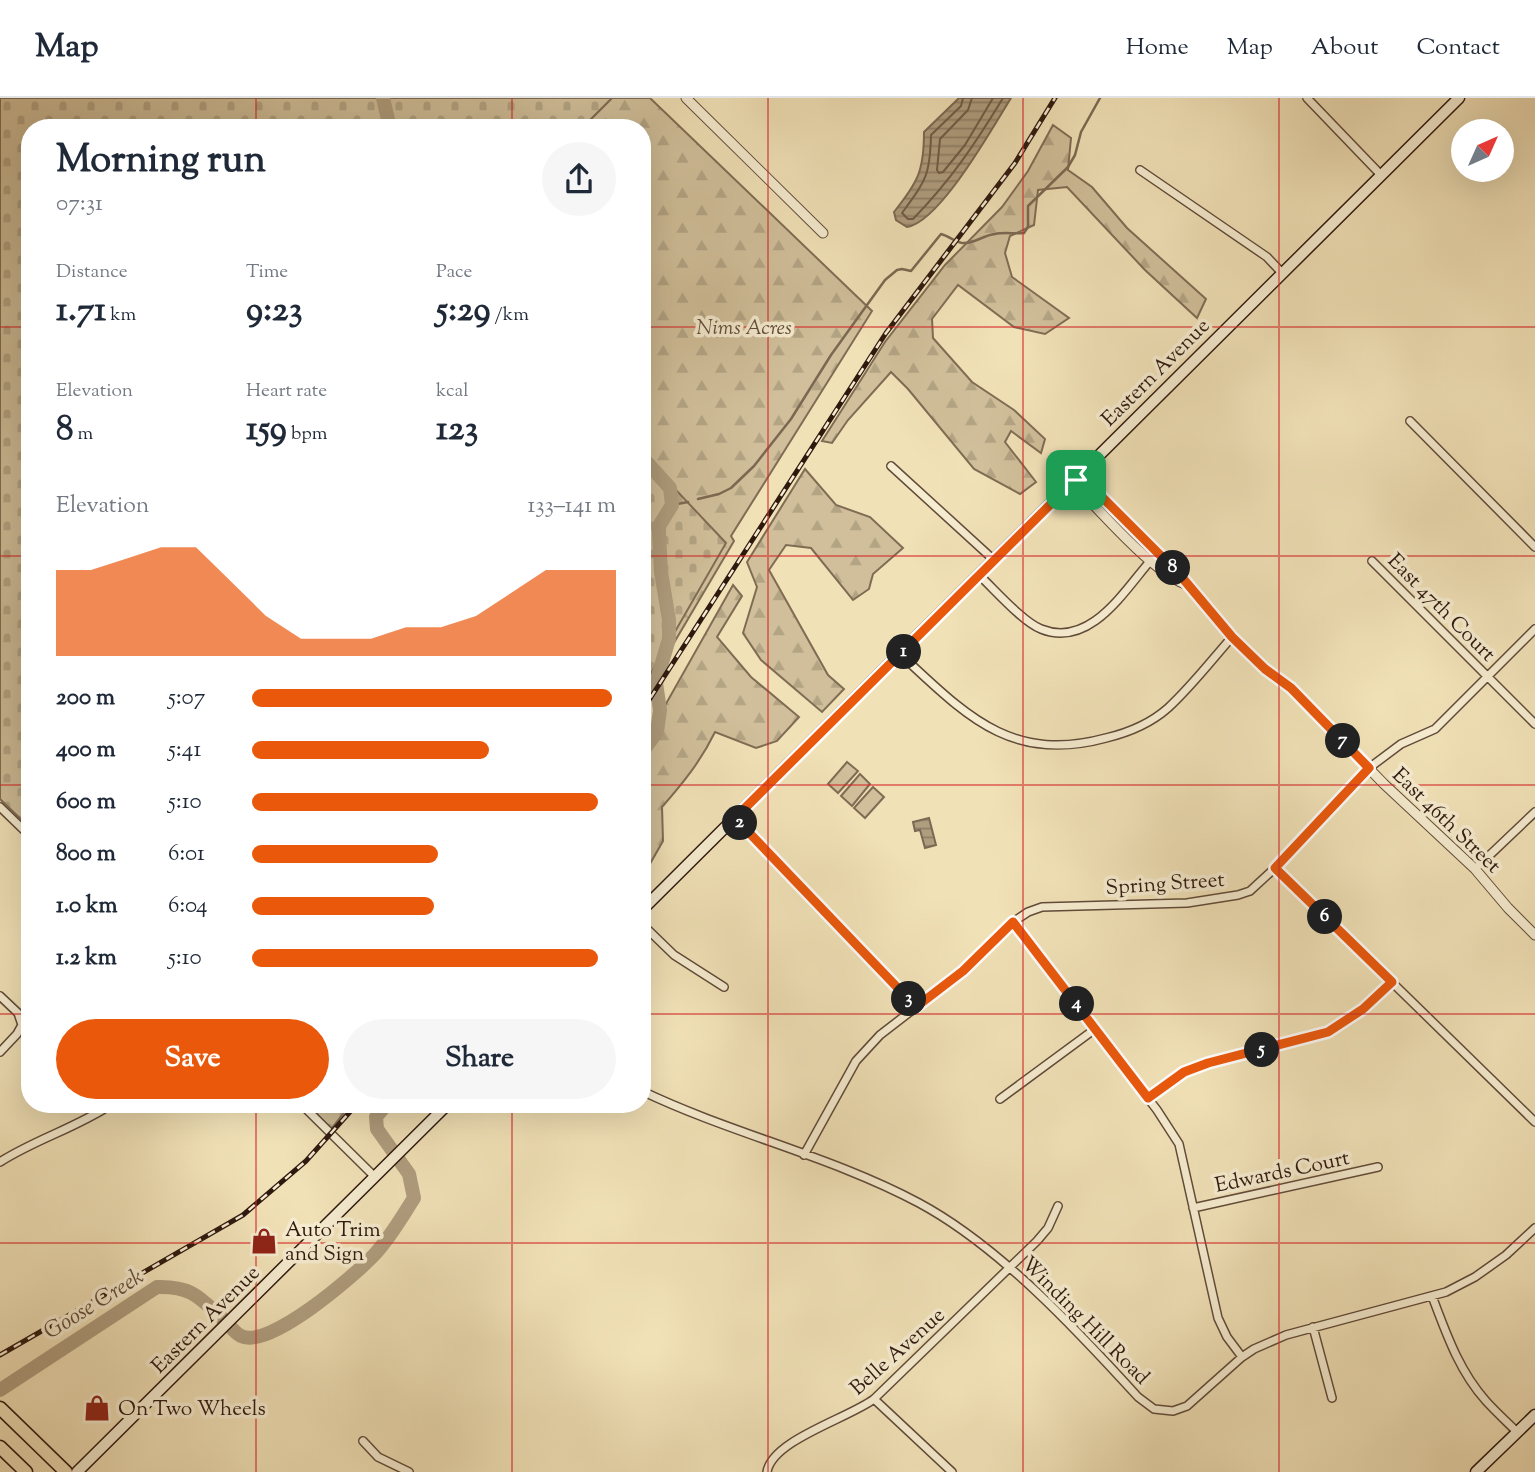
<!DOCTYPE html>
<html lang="en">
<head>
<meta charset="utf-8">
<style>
  body { margin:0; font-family:"Sorts Mill Goudy",serif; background:#f6f6f7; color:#1f2937; height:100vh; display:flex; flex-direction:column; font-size:26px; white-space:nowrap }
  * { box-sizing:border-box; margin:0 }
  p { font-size:23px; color:#747a83 }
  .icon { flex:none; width:38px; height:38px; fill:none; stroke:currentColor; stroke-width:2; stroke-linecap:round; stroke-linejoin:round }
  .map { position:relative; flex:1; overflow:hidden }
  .drawer { position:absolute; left:21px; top:21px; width:630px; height:994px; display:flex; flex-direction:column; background:#fff; border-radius:28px; box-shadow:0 7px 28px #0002 }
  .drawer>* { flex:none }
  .needle { width:46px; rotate:45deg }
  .fabs { position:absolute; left:1451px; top:21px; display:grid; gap:14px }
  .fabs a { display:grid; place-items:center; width:63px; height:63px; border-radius:50%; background:#fff; box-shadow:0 7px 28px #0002; font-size:35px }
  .pin { position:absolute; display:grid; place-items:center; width:60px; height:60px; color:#fff; margin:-30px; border-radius:14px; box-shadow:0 4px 10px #0006 }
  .km { position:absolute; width:35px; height:35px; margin:-18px; border-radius:50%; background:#222; color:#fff; font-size:19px; line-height:35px; text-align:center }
  .round { display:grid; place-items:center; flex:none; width:74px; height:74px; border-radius:37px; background:#f6f6f7 }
  .overview { display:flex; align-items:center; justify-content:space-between; height:119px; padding:0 35px }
  h1 { font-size:38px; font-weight:800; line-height:52px }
  .stats { display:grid; grid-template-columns:repeat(3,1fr); gap:10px; height:119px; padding:7px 35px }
  .stats div { display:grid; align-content:center }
  .stats b { font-size:35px; font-weight:800 }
  .stats small { font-size:19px; font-weight:400 }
  .stats p { font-size:19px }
  .chart { height:196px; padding:14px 35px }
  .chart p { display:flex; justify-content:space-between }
  .chart svg { width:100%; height:126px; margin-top:7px; fill:#ea580c; opacity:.7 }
  .primary-button { display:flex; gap:14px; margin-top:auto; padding:14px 35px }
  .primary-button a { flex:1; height:80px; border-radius:42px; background:#ea580c; color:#fff; font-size:28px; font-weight:800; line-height:80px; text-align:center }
  .primary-button a+a { background:#f6f6f7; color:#1f2937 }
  ul { padding:0 35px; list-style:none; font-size:23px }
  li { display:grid; grid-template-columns:112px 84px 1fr; align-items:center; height:52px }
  li i { height:18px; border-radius:9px; background:#ea580c }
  header { display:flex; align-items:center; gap:42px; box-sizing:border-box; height:98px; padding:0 35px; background:#fff; border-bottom:2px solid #e0e1e3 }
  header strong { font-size:33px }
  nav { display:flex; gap:38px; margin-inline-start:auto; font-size:24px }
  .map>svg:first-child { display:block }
  .forest { fill:url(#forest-firs); stroke:#806c54; stroke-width:2 }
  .cemetery { fill:url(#cemetery-stones); stroke:#806c54; stroke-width:2 }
  .garden { fill:#d0bf9a; stroke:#806c54; stroke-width:2 }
  .water { fill:url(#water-rules); stroke:#7c6852; stroke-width:2 }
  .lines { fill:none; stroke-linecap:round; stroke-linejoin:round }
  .shore { stroke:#6f5b46; stroke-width:2 }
  .stream { stroke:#7c6852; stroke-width:2.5 }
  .river { stroke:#af9d7e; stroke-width:14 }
  .minor-casing { stroke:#604b39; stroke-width:10 }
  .tertiary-casing { stroke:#604b39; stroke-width:11 }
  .secondary-casing { stroke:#2f190f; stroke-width:13 }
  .primary-casing { stroke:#2f190f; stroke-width:15 }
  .minor { stroke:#f6ecd0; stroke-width:7 }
  .tertiary { stroke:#f6ecd0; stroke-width:9 }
  .secondary { stroke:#f6ecd0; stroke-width:10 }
  .primary { stroke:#f1e1b7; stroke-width:12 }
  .rail-casing { stroke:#2f190f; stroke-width:5 }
  .rail { stroke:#f6ecd0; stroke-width:2.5; stroke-dasharray:8; stroke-linecap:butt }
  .route-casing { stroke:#fff; stroke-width:14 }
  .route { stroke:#ea580c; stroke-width:9 }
  .grid { fill:none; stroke:#d62828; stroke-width:2; stroke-opacity:0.55 }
  .labels { text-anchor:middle; stroke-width:7; stroke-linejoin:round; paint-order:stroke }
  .park-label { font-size:21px; font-style:italic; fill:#5f4b39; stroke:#f6ecd0 }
  .street-label { font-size:21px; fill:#2f190f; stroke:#f6ecd0 }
  .poi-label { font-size:21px; fill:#2f190f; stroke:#f6ecd0; text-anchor:start }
  .water-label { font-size:23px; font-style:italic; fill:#624e3b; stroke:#f6ecd0 }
</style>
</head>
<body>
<header>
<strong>Map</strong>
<nav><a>Home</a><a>Map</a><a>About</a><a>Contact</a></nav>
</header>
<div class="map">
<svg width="1535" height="1374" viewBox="0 0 1535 1374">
  <defs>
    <pattern id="forest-firs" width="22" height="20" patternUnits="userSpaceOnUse" patternTransform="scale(1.75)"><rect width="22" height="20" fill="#d0bf9a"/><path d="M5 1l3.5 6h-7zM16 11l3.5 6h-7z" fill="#b3a484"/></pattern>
    <pattern id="cemetery-stones" width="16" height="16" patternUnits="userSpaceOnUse" patternTransform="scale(1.75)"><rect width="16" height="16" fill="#d0bf9a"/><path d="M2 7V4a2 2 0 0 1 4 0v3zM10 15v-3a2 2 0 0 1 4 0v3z" fill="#b3a484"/></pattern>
    <pattern id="water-rules" width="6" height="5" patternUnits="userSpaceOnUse" patternTransform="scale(1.75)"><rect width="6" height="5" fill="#af9d7e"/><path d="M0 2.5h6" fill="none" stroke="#8f7f66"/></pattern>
  </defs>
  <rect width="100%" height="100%" fill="#f1e1b7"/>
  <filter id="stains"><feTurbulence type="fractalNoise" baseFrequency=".00286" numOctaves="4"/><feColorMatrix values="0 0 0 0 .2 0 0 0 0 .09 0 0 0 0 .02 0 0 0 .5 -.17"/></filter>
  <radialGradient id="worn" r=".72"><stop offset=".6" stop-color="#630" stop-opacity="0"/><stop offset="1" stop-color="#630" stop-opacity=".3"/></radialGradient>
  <path class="forest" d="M 612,0 L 650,0 L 872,213 L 731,438 L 734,443 L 642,599 L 642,30 L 582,30 Z
    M 1053,27 L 1071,40 L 1068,72 L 1092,89 L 1127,130 L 1206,201 L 1197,220 L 1145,172 L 1067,89 L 1038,92 L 1034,127 L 1010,138 L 1005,155 L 1012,179 L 1069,220 L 1045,236 L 1014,229 L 958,187 L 932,221 L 933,240 L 972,284 L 1014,312 L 1045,341 L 1041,355 L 1011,333 L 1005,344 L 1036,384 L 1020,396 L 974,371 L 908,291 L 891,274 L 848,322 L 832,345 L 822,343 L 885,244 L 945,167 L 1002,109 L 1028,73 Z
    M 805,371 L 836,407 L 870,419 L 903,450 L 873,476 L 869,491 L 853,502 L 811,450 L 786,447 L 769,472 L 828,577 L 844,591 L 822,614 L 761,562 L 743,535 L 757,489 L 747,464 Z
    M 733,487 L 742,498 L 717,539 L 751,579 L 799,619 L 777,643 L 756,650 L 715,634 C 701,663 683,685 662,709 L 663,743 L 651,764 L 642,754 L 642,641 L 667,604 Z"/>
  <path class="cemetery" d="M 0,0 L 612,0 L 582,30 L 30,30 L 30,730 L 0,701 Z
    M 642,356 L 726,445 L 642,591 Z
    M 307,1006 L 351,1006 L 331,1031 Z"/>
  <path class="garden" d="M 847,664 L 858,673 L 838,695 L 828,686 Z
    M 860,676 L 870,686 L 852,708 L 841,698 Z
    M 873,689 L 884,699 L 865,720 L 854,710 Z"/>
  <path class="water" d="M 959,0 L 1011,0 C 993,29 940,124 907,129 L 896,122 L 894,114 C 918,84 924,73 924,34 Z
    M 929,720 L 936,747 L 925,750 L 920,732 L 915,733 L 913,724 Z"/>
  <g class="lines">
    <path class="shore" d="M 963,0 L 961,8 L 931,37 C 930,78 926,82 902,115 L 908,121 L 913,121 C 951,82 975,46 1003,0
      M 972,0 L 968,12 L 940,41 L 937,72 L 939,75 L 943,74 L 965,47 L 993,0"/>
    <path class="stream" d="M 698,401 L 719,396 L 731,390 L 754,368 L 791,321 L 831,257 L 885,182 L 897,172 L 902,171 L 911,173 L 941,136 C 949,138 955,144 962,145 C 975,146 983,137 995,136 C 1004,134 1014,136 1024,135 L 1028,129 L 1028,108 L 1068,69 L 1075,57 L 1081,34 L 1100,0
      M 672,407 L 688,404"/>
    <path class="river" d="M 383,0 L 390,30
      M 642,359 L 670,390 L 672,407 L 659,428 L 659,435 L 661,474 L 669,522 L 669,541 L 656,585 L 660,612 L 657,634 L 642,654
      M 0,1292 L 157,1189 C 193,1188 200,1200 225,1223 C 230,1228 235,1235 241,1238 C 269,1252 355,1177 374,1157 C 390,1140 402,1119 414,1100 L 409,1076 L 377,1031 L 376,1019 L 387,1006"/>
    <g class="minor-casing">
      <path id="minor" d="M 1307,0 L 1381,77
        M 1140,72 L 1267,159 L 1282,175
        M 1410,323 L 1535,449
        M 891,368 L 995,463
        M 1372,463 L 1535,626
        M 980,478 C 995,492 1023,524 1041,531 C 1091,551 1125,491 1152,461
        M 901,557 C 965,616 1010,666 1106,640 C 1127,635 1151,625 1168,610 C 1191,589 1211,563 1232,539
        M 0,709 L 30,738
        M 735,720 L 916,909
        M 1275,770 L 1535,1024
        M 1475,771 L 1535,714
        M 1013,824 L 1157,1012 L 1179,1046 L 1218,1220 L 1227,1239 L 1242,1259
        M 642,826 L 674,857 L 724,889
        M 0,898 L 18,915 L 22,927 L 17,936 L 0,954
        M 642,993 C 732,1036 831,1058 919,1105 C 999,1148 1076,1231 1138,1299 L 1154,1311 L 1173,1313 L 1187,1308 L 1242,1259 L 1254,1251 L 1286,1237 L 1446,1194 L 1475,1179 L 1506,1157 L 1535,1130
        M 1000,1001 L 1095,931
        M 1148,1001 L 1184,974 L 1208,965 L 1328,934 L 1363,911 L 1392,884
        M 301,1006 L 375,1079
        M 804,1057 L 856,963 L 880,937 L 963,873 L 1013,824 L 1028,814 L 1042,809 L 1187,805 L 1238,797 L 1250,793 L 1275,770 L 1369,670 L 1401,646 L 1435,631 L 1535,531
        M 0,1064 C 36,1041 76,1030 112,1006
        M 1193,1110 L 1378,1069
        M 1432,1198 C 1446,1235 1459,1273 1486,1303 C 1496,1314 1507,1324 1517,1334
        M 1313,1229 L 1332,1300
        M 874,1301 L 952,1374
        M 363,1343 L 378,1359 L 409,1374
        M 767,1374 C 772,1342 849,1320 874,1301 L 1037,1143 L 1048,1130 L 1058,1108"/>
    </g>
    <g class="tertiary-casing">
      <path id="tertiary" d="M 686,0 L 823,135
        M 1080,378 L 1180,477 L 1232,539 L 1265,571 L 1291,590 L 1384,686 L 1475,771 L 1508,810 L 1535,837
        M 1073,385 C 1100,413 1152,473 1185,486"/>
    </g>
    <g class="secondary-casing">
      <path id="secondary" d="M 642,812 C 915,542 1185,269 1459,0
        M 77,1374 L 448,1006
        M 1476,1374 L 1535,1317"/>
    </g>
    <g class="primary-casing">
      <path id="primary" d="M 0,1310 L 66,1374
        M 0,1349 L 26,1374"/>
    </g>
    <use href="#minor" class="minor"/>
    <use href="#tertiary" class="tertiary"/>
    <use href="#secondary" class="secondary"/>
    <use href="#primary" class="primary"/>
    <g class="rail-casing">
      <path id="rail" d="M 642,613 L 886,235 L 1015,65 L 1055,0
        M 0,1257 L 243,1117 L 306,1063 L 357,1006"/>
    </g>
    <use href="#rail" class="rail"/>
  </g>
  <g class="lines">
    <g class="route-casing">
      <path id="route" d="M 1080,377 L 1180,477 L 1232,539 L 1265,571 L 1291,590 L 1369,670 L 1275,770 L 1392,884 L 1363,911 L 1328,934 L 1208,965 L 1184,974 L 1148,1000 L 1013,824 L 963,873 L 916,909 L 735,720 Z"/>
    </g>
    <use href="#route" class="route"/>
  </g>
  <path class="grid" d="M 256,0 L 256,30M 512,0 L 512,30M 768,0 L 768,1374M 1023,0 L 1023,1374M 1279,0 L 1279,1374M 0,229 L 30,229M 642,229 L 1535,229M 0,458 L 30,458M 642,458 L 1535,458M 0,687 L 30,687M 642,687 L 1535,687M 0,916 L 30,916M 642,916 L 1535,916M 256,1006 L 256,1374M 512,1006 L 512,1374M 0,1145 L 1535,1145"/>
  <defs>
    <g id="shop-bare" transform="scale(2.1)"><path d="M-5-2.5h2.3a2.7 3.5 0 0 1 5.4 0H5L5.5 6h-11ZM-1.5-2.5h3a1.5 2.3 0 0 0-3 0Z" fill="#8f2418" stroke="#f6ecd0" stroke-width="2.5" paint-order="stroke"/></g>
  </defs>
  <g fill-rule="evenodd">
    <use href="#shop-bare" x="264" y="1143"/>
    <use href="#shop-bare" x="97" y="1310"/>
  </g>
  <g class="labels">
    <g class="park-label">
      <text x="744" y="236">Nims Acres</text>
    </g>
    <g class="street-label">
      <text transform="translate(1155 274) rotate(-45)" y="7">Eastern Avenue</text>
      <text transform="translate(1442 509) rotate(45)" y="7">East 47th Court</text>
      <text transform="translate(1447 722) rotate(44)" y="7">East 46th Street</text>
      <text transform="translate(1165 785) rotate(-4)" y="7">Spring Street</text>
      <text transform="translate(1282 1073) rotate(-12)" y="7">Edwards Court</text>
      <text transform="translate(205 1221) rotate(-45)" y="7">Eastern Avenue</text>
      <text transform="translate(1086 1222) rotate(45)" y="7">Winding Hill Road</text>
      <text transform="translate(897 1253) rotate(-42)" y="7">Belle Avenue</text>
    </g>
    <g class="poi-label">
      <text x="285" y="1138">Auto Trim<tspan x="285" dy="24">and Sign</tspan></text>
      <text x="118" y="1317">On Two Wheels</text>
    </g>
    <g class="water-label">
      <text transform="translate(93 1205) rotate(-32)" y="8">Goose Creek</text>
    </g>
  </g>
  <rect width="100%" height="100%" filter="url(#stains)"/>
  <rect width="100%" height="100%" fill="url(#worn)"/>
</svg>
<div class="fabs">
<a><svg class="needle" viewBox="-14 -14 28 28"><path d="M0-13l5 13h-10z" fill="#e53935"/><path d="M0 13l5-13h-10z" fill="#747a83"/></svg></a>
</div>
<div class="pin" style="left:1076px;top:382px;background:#1e9e55"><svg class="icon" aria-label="arrive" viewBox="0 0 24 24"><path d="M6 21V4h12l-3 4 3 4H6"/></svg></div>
<b class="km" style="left:904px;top:554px">1</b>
<b class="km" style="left:740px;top:725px">2</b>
<b class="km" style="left:909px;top:901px">3</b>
<b class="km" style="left:1077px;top:906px">4</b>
<b class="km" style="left:1262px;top:952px">5</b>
<b class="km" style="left:1325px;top:819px">6</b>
<b class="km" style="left:1343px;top:643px">7</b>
<b class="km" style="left:1173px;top:470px">8</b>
<section class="drawer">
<div class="overview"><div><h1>Morning run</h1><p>07:31</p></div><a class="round"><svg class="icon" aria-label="share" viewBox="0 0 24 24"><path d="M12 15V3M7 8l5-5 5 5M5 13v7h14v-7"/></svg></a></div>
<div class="stats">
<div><p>Distance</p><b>1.71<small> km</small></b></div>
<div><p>Time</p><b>9:23</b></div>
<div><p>Pace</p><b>5:29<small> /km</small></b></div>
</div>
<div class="stats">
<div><p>Elevation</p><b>8<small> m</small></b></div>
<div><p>Heart rate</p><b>159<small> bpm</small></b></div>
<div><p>kcal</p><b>123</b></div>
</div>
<div class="chart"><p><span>Elevation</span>133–141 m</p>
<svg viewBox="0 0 160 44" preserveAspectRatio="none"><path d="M0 44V14L10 14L20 10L30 6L40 6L50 18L60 30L70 38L80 38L90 38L100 34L110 34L120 30L130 22L140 14L150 14L160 14V44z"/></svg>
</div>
<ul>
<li><b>200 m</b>5:07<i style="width:99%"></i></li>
<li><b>400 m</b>5:41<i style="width:65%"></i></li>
<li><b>600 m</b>5:10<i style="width:95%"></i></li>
<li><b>800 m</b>6:01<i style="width:51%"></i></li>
<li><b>1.0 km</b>6:04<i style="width:50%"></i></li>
<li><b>1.2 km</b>5:10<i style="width:95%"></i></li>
</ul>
<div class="primary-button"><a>Save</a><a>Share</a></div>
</section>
</div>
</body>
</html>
